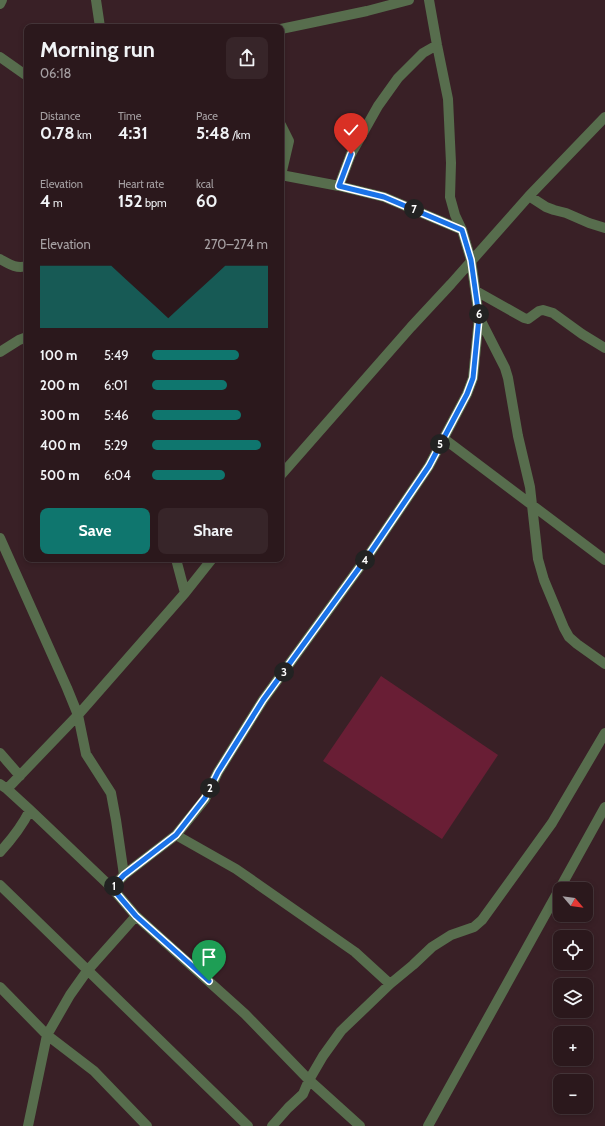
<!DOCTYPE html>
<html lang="en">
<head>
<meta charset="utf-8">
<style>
  body { margin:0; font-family:Cabin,sans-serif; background:#372529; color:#f1f3f6; height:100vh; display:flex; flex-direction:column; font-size:15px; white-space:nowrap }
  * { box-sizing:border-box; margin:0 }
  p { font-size:13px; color:#a6a0a3 }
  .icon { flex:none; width:22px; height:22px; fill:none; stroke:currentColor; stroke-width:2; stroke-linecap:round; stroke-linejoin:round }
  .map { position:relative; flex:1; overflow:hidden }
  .drawer { position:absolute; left:24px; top:24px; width:260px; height:538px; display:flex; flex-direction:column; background:#2b181c; border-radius:8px; box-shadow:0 2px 6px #0003,0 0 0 1px #47373b }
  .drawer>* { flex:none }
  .needle { width:26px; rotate:119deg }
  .tools { position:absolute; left:553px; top:882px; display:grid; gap:8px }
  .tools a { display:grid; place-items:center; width:40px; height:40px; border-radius:8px; background:#2b181c; box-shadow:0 2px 6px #0003,0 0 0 1px #47373b; font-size:20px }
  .pin { position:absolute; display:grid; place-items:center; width:34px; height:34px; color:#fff; margin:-41px -17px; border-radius:50% 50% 50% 0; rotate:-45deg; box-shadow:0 0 4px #0007 }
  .pin .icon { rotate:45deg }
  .km { position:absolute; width:20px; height:20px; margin:-10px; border-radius:50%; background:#222; color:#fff; font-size:11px; line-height:20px; text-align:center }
  .round { display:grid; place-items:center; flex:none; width:42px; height:42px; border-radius:8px; background:#372529 }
  .headline { display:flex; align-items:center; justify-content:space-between; height:68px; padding:0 16px }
  h1 { font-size:22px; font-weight:700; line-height:30px }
  .stats { display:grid; grid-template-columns:repeat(3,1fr); gap:6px; height:68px; padding:4px 16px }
  .stats div { display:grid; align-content:center }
  .stats b { font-size:17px; font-weight:700 }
  .stats small { font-size:11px; font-weight:400 }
  .stats p { font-size:11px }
  .chart { height:112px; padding:8px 16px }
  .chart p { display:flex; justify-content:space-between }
  .chart svg { width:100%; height:72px; margin-top:4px; fill:#0f766e; opacity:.7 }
  .cta { display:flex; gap:8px; margin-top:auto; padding:8px 16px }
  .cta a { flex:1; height:46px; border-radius:8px; background:#0f766e; color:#fff; font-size:16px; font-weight:700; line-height:46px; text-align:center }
  .cta a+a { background:#372529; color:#f1f3f6 }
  ul { padding:0 16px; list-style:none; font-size:13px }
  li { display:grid; grid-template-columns:64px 48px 1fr; align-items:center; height:30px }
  li i { height:10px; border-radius:5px; background:#0f766e }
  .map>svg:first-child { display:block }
  .grass { fill:#691e35 }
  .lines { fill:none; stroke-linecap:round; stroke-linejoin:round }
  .minor { stroke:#576d4d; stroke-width:10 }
  .route-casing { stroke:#fff; stroke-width:8 }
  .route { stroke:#1a73e8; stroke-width:5 }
</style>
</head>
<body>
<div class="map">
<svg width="605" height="1126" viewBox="0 0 605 1126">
  <rect width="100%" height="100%" fill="#392026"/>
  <path class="grass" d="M 381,676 L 498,755 L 442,839 L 323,761 Z"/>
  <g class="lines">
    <path class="minor" d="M 96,0 L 100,27
      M 429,0 L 437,45 L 448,99 L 451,163 L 450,197 L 455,215 L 462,230 L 471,260 L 479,317 L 505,368 L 508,378 L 518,436 L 530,487 L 538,559 L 544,580 L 564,628 L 569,637 L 577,644 L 605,664
      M 0,4 L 2,0
      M 281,29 L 367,11 L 409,0
      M 0,57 L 27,76
      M 281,125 L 289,141 L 281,175
      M 281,175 L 339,186 L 384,197 L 462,230
      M 339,186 L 351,154 L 378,106 L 398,78 L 423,53 L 437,45
      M 529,196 L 546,207 L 554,210 L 566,213 L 589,223 L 605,228
      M 0,259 C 9,264 16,269 27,266
      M 476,291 L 524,318 L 528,319 L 539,311 L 543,310 L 553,313 L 582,334 L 605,348
      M 0,352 L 19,340 L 27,337
      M 443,438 L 605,560
      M 281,475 L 411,327 L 451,284 L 529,196 L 605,117
      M 0,538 L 67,688 L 78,715 L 86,754 L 111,793 L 116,820 L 124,875
      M 176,559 L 185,593
      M 0,753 L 20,776
      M 0,784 L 7,789 L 30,810 L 112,888 L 136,916 L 245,1014 L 309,1080 L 360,1126
      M 7,789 L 78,715 L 185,593 L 212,559
      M 176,835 L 236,869 L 355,952 L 390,984
      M 0,852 C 12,839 22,826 30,810
      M 0,885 L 248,1126
      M 112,888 L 124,875 L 176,835 L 205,799 L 218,772 L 263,700 L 370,553 L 429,466 L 467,394 L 473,378 L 479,317
      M 0,987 L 47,1035 L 94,1071 L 147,1126
      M 28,1126 L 47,1035 L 70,995 L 87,971 L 136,916
      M 272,1126 L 288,1108 L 303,1094 L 309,1080 L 323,1056 L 341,1031 L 390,984 L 413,965 L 432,947 L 451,935 L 474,927 L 482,920 L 552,823 L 605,733
      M 428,1126 L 605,807"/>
  </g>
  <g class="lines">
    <g class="route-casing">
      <path id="route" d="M 209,981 L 136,916 L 112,888 L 124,875 L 176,835 L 205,798 L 218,772 L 263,700 L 370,553 L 429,466 L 467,394 L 473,378 L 479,317 L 471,260 L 462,230 L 384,197 L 339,186 L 351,154"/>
    </g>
    <use href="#route" class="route"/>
  </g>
</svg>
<div class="tools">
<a><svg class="needle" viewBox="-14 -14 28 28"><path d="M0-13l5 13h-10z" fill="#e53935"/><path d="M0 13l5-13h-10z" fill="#a6a0a3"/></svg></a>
<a><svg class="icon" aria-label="locate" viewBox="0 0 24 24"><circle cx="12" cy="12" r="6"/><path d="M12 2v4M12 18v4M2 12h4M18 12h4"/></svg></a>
<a><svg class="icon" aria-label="layers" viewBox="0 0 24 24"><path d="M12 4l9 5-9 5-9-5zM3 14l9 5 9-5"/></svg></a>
<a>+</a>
<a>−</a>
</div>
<div class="pin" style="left:209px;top:981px;background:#1e9e55"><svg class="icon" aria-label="arrive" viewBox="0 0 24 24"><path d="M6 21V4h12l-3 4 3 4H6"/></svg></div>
<div class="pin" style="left:351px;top:154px;background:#d93025"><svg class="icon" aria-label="check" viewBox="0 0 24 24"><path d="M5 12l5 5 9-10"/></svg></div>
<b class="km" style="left:114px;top:886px">1</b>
<b class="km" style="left:210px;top:788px">2</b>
<b class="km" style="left:284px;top:672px">3</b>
<b class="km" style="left:365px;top:560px">4</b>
<b class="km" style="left:440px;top:444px">5</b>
<b class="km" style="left:479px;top:314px">6</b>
<b class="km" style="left:414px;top:209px">7</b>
<section class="drawer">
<div class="headline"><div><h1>Morning run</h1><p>06:18</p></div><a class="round"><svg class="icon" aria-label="share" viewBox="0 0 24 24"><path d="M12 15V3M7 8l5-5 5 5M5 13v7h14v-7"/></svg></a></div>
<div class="stats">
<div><p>Distance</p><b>0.78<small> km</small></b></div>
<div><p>Time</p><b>4:31</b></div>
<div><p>Pace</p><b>5:48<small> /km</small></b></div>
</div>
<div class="stats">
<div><p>Elevation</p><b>4<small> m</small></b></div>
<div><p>Heart rate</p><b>152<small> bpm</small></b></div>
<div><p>kcal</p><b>60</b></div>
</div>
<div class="chart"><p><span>Elevation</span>270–274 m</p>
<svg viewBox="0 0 160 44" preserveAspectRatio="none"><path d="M0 44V6L10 6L20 6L30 6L40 6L50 6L60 14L70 22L80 30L90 38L100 30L110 22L120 14L130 6L140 6L150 6L160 6V44z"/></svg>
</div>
<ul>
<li><b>100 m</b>5:49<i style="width:75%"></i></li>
<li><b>200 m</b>6:01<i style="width:65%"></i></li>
<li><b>300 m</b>5:46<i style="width:77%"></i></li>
<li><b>400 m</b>5:29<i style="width:94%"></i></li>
<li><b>500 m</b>6:04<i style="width:63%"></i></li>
</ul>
<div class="cta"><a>Save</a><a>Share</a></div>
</section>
</div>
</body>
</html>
